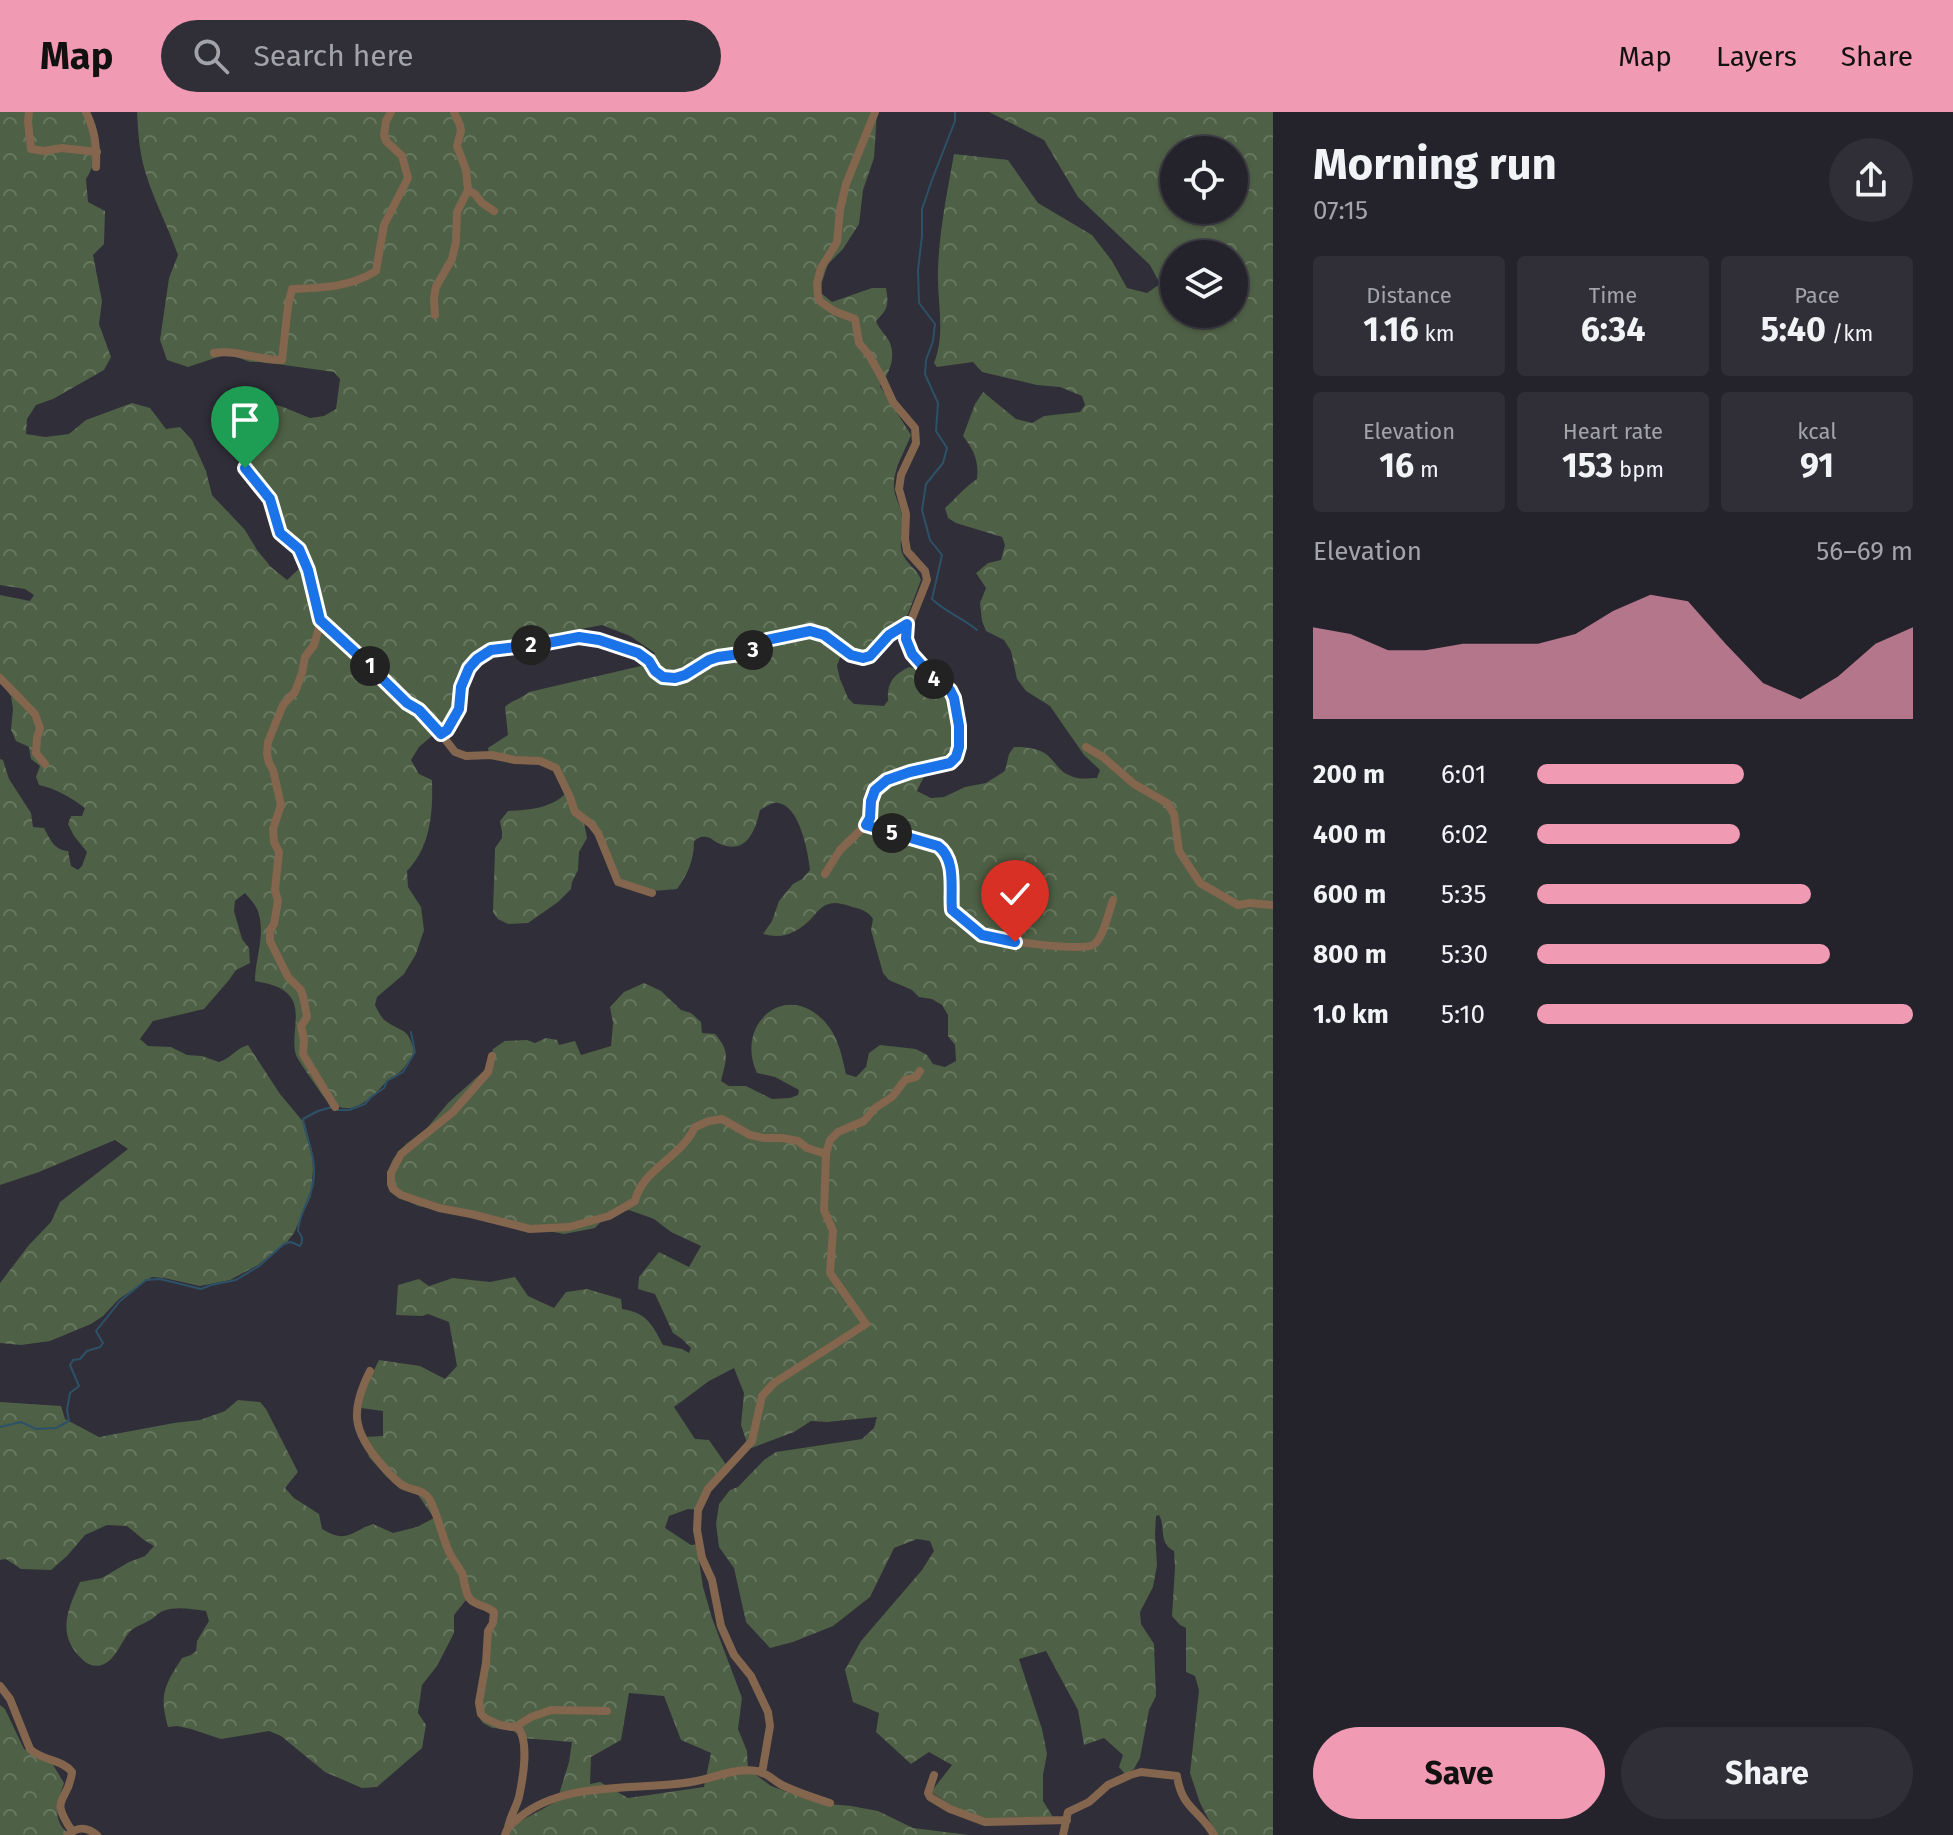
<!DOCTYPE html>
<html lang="en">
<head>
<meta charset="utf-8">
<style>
  body { margin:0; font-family:"Fira Sans",sans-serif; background:#302f37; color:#f1f3f6; height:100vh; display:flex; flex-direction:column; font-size:30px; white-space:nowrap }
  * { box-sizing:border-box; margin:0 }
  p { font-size:26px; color:#a3a4a9 }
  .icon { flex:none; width:44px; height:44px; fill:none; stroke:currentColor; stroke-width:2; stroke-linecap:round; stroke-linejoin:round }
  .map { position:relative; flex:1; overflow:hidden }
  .side { display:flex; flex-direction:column; background:#24222b; width:680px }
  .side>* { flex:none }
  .fabs { position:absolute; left:1160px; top:24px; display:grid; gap:16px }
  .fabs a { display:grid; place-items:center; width:88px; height:88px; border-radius:50%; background:#24222b; box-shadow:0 2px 6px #0004,0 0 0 2px #413f47; font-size:40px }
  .pin { position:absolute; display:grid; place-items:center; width:68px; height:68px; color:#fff; margin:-82px -34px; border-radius:50% 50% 50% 0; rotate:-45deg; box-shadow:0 0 8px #0007 }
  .pin .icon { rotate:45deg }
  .km { position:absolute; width:40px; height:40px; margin:-20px; border-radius:50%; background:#222; color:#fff; font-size:22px; line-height:40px; text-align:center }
  .round { display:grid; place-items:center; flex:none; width:84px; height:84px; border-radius:42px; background:#302f37 }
  .summary { display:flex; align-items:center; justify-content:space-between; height:136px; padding:0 40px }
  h1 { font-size:44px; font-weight:700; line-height:60px }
  .figures { display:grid; grid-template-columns:repeat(3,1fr); gap:12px; height:136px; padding:8px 40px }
  .figures div { display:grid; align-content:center; border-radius:8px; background:#302f37; text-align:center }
  .figures b { font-size:34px; font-weight:700 }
  .figures small { font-size:22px; font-weight:400 }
  .figures p { font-size:22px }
  .chart { height:224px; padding:16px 40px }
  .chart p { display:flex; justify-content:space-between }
  .chart svg { width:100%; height:144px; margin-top:8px; fill:#f19ab3; opacity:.7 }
  .primary-button { display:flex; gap:16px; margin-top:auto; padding:16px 40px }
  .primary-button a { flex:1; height:92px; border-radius:48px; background:#f19ab3; color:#111; font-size:32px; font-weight:700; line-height:92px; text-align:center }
  .primary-button a+a { background:#302f37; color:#f1f3f6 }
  ul { padding:0 40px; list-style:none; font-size:26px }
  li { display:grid; grid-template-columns:128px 96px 1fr; align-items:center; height:60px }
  li i { height:20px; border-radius:10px; background:#f19ab3 }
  header { display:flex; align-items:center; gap:48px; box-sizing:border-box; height:112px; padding:0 40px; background:#f19ab3; color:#111 }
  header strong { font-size:38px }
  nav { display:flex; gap:44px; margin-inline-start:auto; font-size:28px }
  .search { width:560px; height:72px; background:#302f37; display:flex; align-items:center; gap:20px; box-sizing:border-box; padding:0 28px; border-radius:44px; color:#a3a4a9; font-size:30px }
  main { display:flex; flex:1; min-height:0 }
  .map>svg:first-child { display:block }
  .forest { fill:url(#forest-crowns); fill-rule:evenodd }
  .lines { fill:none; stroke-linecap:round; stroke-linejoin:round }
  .stream { stroke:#2d5268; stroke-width:2 }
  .minor { stroke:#83664d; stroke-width:8 }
  .route-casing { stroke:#fff; stroke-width:16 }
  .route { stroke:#1a73e8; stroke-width:10 }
</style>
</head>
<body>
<header>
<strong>Map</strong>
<div class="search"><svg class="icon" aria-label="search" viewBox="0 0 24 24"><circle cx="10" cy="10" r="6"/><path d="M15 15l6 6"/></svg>Search here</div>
<nav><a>Map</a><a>Layers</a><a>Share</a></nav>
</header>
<main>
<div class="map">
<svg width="1273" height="1723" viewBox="0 0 1273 1723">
  <defs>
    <pattern id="forest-crowns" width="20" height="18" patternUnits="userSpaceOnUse" patternTransform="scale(2)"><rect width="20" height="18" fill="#4e6045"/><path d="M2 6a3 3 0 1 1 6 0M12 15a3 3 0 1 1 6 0" fill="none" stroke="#687760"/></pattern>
  </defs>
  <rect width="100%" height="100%" fill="#302e39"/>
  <path class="forest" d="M 0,0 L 86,0 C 92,25 101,44 86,67 L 88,90 L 105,99 L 104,132 L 93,143 L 102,189 L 99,212 L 111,245 L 104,258 L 53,287 L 36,293 L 27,307 L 26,322 L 45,325 L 69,322 L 86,308 L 132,291 L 150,296 L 166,317 L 180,315 L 192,328 L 206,359 L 212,383 L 245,418 L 257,438 L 271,455 L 287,468 L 301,455 L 296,437 L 278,424 L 274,416 L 265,385 L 255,377 L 241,355 L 234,319 L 223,296 L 228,291 L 246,284 L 283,295 L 310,306 L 324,304 L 336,297 L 340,267 L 334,260 L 263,250 L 250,250 L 231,243 L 224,243 L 188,255 L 167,248 L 160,228 L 169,166 L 178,143 C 167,112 151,83 143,52 C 139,34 138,18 137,0 L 877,0 L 874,46 L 863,78 L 859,112 L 843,137 L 828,152 L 822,170 L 821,181 L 832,190 L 872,176 L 886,176 C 889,193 888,197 876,209 C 879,218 887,223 890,231 C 896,247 889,261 880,274 L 911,323 C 905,339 892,359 894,376 C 895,387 902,396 902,406 C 903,419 898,432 903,443 C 908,453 918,458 921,468 L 908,502 L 901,513 L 887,518 L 866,543 C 855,543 854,538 842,540 L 837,554 L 840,567 L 848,586 L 854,592 L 884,594 C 891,584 887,593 888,581 C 889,567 897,561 909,555 L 922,559 L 934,572 L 948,581 C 950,587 951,593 951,600 C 953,614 964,637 947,648 C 944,650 937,650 935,652 C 927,658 921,670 917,679 L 931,686 L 944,685 L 965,675 L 986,671 L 1005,659 L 1009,642 L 1014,635 C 1024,635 1037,636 1046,642 C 1055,649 1059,660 1071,664 C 1079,668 1089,666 1097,666 L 1100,658 L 1084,643 L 1050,594 L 1026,579 L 1017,567 L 1011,539 L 1004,528 L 986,519 L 982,509 L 980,491 L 986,476 L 976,461 L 988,451 L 1001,448 L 1005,433 L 1002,425 L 956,411 L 948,406 L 945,396 C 956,386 965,375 977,367 C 979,349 974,338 963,324 L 975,292 L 983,280 L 1016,307 L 1032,311 L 1044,304 L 1080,300 L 1085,293 L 1082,284 L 1060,275 L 1037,273 L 982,260 L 973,250 L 937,255 L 934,251 C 946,221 937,191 938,159 C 939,120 947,81 954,42 L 1008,48 L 1038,91 L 1092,123 L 1112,149 L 1127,176 L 1147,181 L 1160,172 L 1150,153 L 1078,85 L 1044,28 L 989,0 L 1273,0 L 1273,1723 L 1217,1723 L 1200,1691 L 1190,1661 L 1199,1578 L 1195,1564 L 1186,1560 L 1186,1516 L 1180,1513 L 1172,1504 L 1175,1455 L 1174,1439 C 1158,1431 1166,1415 1159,1403 L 1156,1404 L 1155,1423 L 1157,1453 L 1153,1475 L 1140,1500 L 1141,1512 L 1154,1532 L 1156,1584 L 1149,1598 L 1140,1646 L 1134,1657 L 1125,1662 L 1119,1655 L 1123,1643 L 1104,1626 L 1084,1633 L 1078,1598 L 1046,1539 L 1019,1547 L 1042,1617 L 1047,1642 L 1043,1663 L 1043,1689 L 1053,1705 C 1030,1707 1005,1710 982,1706 C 963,1703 946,1690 931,1680 L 952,1653 L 929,1640 L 911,1652 L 876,1620 L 879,1601 L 853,1590 L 845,1558 L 861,1529 L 922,1458 L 934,1439 L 930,1429 L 917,1427 L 894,1436 L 870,1485 L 833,1514 L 793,1530 L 770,1536 L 746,1510 L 734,1456 L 719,1435 L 716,1412 L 719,1392 L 730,1378 L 738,1375 L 764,1348 L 776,1340 L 862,1327 L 874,1316 L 877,1305 L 827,1310 L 811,1309 L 794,1320 L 749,1337 L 741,1313 L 744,1281 L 734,1256 L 709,1269 L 674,1295 L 695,1327 L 709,1328 L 727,1354 L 705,1382 L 701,1398 L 688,1397 L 669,1404 L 665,1416 L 691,1433 L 699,1432 L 699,1449 L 703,1475 L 712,1506 L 742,1586 L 738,1617 L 747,1639 L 748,1657 L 771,1674 L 818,1691 L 851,1694 L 878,1699 L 913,1716 L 969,1723 L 505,1723 L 517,1711 L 557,1689 L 569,1650 L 572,1630 L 522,1626 L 511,1617 L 492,1616 L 483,1611 L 477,1602 L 475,1592 L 483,1565 L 490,1502 L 466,1488 L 454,1503 L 454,1521 L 437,1554 L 422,1573 L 418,1601 L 426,1613 L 422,1636 L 377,1675 L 362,1676 L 325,1660 L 281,1624 L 269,1619 L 221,1627 L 191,1617 L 177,1614 L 168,1615 C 159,1583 164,1574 182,1546 L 191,1543 L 196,1539 L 197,1529 L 209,1509 L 206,1499 C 191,1497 177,1494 163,1499 C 157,1501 154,1507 148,1509 C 140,1514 134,1514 128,1522 C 121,1531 116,1545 106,1551 C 98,1556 89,1554 83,1548 C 56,1523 67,1499 80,1470 L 102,1466 L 129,1450 L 145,1444 L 154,1434 L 144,1428 L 127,1414 L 107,1413 L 85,1423 L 67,1444 L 51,1458 L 21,1457 L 6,1447 L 0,1448 L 0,1290 L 61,1294 L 65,1307 L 99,1325 L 174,1311 L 200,1308 L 225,1299 L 238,1288 L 260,1290 L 266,1297 L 298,1360 L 285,1376 L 294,1386 L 319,1402 L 322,1417 C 347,1432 350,1420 373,1412 L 393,1421 L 417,1415 L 434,1406 L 418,1383 L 400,1377 L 385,1363 L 369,1345 L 363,1325 L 383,1324 L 383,1299 L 361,1296 L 366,1274 L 379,1248 L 420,1254 L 445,1267 L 457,1254 L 449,1210 L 428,1202 L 422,1204 L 396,1203 L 398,1173 L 419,1167 L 429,1174 L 453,1166 L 490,1170 L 515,1165 L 528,1184 L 554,1196 L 566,1180 L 587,1177 L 621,1187 L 622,1197 C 647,1201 652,1212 663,1233 L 682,1237 L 689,1241 L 691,1236 L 682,1227 L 673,1221 L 655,1182 L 638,1177 L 639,1165 L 659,1140 L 689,1155 L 701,1134 L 671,1120 L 654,1107 L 629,1098 L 608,1102 L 595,1116 L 564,1122 L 418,1094 L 399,1085 L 388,1072 L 387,1061 L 393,1047 L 406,1032 L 427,1016 L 448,991 L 486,957 L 493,937 L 505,929 L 527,928 L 535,931 L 546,926 L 557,928 L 559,933 L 575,929 L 581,943 L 611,934 L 613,911 L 610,895 L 624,880 L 644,871 L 661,879 L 681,898 L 691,901 L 701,910 L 702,921 L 715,922 C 731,940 726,948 721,969 L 729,974 L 746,974 L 772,987 L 790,986 L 798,983 L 799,978 L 775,965 L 757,961 C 734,912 786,867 825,910 C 838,924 842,944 846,962 L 856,965 L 866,955 L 869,941 L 880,933 L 916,937 L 927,943 L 933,952 L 945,955 L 956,949 L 955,933 L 948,924 L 948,903 L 942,893 L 932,887 L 919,885 L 912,878 L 889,868 L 883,861 L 871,818 L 873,807 C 868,799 861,797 852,795 C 847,793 839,791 834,791 C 821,792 817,801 809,809 C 794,822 783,827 763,822 L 772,809 L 779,789 L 793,772 L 802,767 L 810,758 C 808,740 800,694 778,691 C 772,690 766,695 760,698 C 755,721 745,744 718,731 C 713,729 711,725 706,725 C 700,724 699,726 694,729 C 694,748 688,762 677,777 L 653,779 L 623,771 L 600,721 L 584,711 L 587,726 L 579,740 L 578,758 L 572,770 L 571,777 L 558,790 L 528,811 L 508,812 L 498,807 L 493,800 L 495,736 L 502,726 L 502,720 L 500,709 L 508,699 C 531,698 556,696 570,676 L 557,655 L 489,640 L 488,636 L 508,623 L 505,595 C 512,588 521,587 529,580 L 645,553 L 655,541 L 630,524 L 602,513 L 493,534 L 476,541 L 465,554 L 457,569 L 452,599 L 446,612 L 419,635 L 411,648 L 419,662 L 432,668 C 433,700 431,734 407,759 L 408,775 L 421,795 L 424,818 L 416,842 L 404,862 L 377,885 L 375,893 C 378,899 381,906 387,910 C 404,921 408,916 414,939 C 411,947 405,955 400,960 C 395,964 389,966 385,971 C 368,991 347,1008 324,985 C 321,981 297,947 296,943 C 290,925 303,899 289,883 C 280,873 268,872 255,869 C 255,847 265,825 259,803 C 258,795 250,787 245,781 L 235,789 L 234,799 L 242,827 L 249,836 L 250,851 L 236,858 L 229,868 L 204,897 L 153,909 L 140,927 L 148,934 L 171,935 L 187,943 L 202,944 L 219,950 C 233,945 236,936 248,933 L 280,982 L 305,1012 L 312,1039 L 313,1057 L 311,1084 L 294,1121 L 287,1130 L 258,1153 L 230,1168 L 200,1174 L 164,1166 L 152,1165 L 119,1187 L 103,1204 L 91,1212 L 50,1229 L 21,1233 L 0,1231 L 0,1171 L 29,1133 L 51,1110 L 60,1090 L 128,1037 L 115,1028 L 39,1060 L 0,1073 L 0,647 L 3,648 L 9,667 L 31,701 L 33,715 L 44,716 C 50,727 54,738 68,739 L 71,754 L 78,758 L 82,754 L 87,740 L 74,724 L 68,712 L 71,704 L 82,704 L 85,696 C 70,685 57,677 39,673 L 36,665 L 40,654 L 31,647 L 29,635 L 16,629 L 11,618 L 13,597 L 11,584 L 0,569 L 0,483 L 30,489 L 34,483 L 25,477 L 0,473 ZM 1174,38 L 1234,38 L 1234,98 L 1174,98 ZM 1174,142 L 1234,142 L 1234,202 L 1174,202 ZM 629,1581 L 664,1584 L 681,1628 L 711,1641 L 704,1675 L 628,1686 L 600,1670 L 590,1672 L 591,1645 L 621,1628 Z
    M 0,1593 L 5,1597 L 24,1637 L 52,1651 L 64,1671 C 58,1689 50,1710 71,1723 L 0,1723 Z"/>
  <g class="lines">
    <path class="stream" d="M 955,0 L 955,9 L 932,68 L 922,97 L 922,124 L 918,158 L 919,191 L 935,212 L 933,229 L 926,248 L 925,262 L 938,291 L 936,319 L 947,336 L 943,351 L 926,372 L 922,398 L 930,428 L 942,443 L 932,487 C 945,500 963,506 977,518
      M 338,998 L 349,998 L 365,992 L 371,985 L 384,976 L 387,969 L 403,960 L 415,940 L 411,920
      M 0,1315 L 21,1310 L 36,1317 L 56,1316 L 69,1309 L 67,1298 L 70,1281 L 79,1274 L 70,1253 L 73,1248 L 80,1247 L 87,1239 L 100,1235 L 103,1231 L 96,1219 L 120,1189 L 146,1168 L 160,1167 L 201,1177 L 211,1173 L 236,1168 L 259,1154 L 284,1132 L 291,1130 L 300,1134 C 304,1128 302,1124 298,1119 C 299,1103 308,1091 312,1076 C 319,1048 307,1032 303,1007 L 318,999 L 332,995"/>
    <path class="minor" d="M 29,0 L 28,10 L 31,37 L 44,39 L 62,36 L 97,40
      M 86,0 C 95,19 97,34 96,55
      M 468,78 L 475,82 L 482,91 L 494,99
      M 435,203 L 434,186 L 436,175 L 452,147 L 456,129 L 457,100 L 468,78 L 466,58 L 457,34 L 461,19 L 460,13 L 454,0
      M 214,241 C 237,237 259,249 282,248 L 288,194 L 292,177 C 322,176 351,175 376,159 L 384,113 L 408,66 L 402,44 L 386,29 L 384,23 L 386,9 L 391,0
      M 263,292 C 251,287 239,283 230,295 L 230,306 L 239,320 L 242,344 L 245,356 L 270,387 L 280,421 L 299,437 L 303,446 L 320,508 L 356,541 L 407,591 L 419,598 L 441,622 L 447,618 L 459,597 L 461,575 L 469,556 L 483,542 L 502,536 L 542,532 L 579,525 L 599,528 L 638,541 L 649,549 L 655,559 L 663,565 L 675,566 L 685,563 L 709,548 L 718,545 L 747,541 L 767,528 L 799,521 L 810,519 L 824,523 L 856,546 L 870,544 L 889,523 L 910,511 L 927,468 L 925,459 L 907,439 L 905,427 L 906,402 L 899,377 L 901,363 L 916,331 L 915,316 L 893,290 L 882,266 L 869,243 L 859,231 L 855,207 L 834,199 L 821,190 L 818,185 L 817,171 L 821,156 L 837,130 L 840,98 L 846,72 L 875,0
      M 321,509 L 314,533 L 305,545 L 302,561 L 295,580 L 283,593 L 276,610 L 268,630 L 267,642 L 269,651 L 273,658 L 281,693 L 273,717 L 274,730 L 279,740 L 275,778 L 278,789 L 274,812 L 270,818 L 270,829 L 288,865 L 301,878 L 304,888 L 307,905 L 301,914 L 304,927 L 303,942 L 335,995
      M 0,566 L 35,602 L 40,616 L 37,626 L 36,641 L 45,652
      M 441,622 L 455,640 L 466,644 L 491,643 L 515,648 L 540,649 L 556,656 L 570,685 L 575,700 L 591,712 L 598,721 L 618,770 L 652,781
      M 1086,635 L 1103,645 L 1134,672 L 1167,691 L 1174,702 L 1179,739 L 1200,771 L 1238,793 L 1250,791 L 1273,793
      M 866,713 L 938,734 C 957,748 951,778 952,798 C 961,806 971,817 981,822 C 994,829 1081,839 1093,833 C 1103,828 1109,799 1113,788
      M 825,762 L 840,738 L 866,713 L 870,706 L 871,689 L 875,678 L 887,668 L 924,656 L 942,654 L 950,651 L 956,645 L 959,635 L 960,622 L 954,586 L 950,578 L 937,570 L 912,542 L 906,527 L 907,512
      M 492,944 L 488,960 L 453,1000 L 401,1042 L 391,1061 L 391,1072 L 393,1077 L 401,1083 L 439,1096 L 471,1102 L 530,1117 L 569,1115 L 609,1104 L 635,1089 C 643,1056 680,1047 695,1015 L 709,1009 L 722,1007 L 750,1023 L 764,1026 L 782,1026 L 798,1029 L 807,1036 L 826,1042
      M 370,1259 C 350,1299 352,1319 382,1353 C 388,1360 396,1370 404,1374 C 414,1379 423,1377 430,1388 C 438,1404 442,1424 449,1440 C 453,1448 458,1454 462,1461 C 465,1469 465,1484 472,1489 C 479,1494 487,1494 494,1500 L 493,1511 L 488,1519 L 486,1551 L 479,1590 L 481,1602 L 485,1606 L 500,1613 L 512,1615 L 517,1614 L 531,1605 L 551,1598 L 607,1599
      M 0,1574 L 10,1587 L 30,1637 C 42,1649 62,1647 72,1660 C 68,1693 48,1683 72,1719
      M 762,1661 L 770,1614 L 768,1600 L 751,1564 L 734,1543 L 721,1514 L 712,1468 L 702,1446 L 697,1418 L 698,1398 L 708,1377 L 752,1329 L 762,1284 L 774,1271 L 866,1212 L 830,1161 L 833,1119 L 824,1098 L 826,1042 L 830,1028 L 838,1020 L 864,1009 L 875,996 L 892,985 L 905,968 L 916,965 L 920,959
      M 934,1663 L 928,1681 L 930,1685 L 950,1697 L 985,1710 L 1067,1708
      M 508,1716 C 510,1704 516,1696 519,1685 C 523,1666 530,1629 517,1614
      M 68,1723 C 78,1714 87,1715 97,1723
      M 505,1723 C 507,1715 513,1711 520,1705 C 565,1668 637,1679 691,1670 C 712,1667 736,1655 757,1659 C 768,1661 775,1670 784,1674 C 799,1681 814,1686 830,1691
      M 1063,1723 L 1068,1700 L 1089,1690 L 1108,1673 L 1130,1663 L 1141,1660 L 1177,1664 C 1182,1697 1199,1697 1214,1723"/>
  </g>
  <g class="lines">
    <g class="route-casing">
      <path id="route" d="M 245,356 L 270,387 L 280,421 L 299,437 L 308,458 L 320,508 L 356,541 L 407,591 L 419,598 L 441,622 L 447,618 L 459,597 L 461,575 L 469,556 L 477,547 L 491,538 L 542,532 L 579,525 L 599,528 L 638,541 L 649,549 L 655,559 L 663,565 L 675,566 L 685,563 L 709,548 L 718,545 L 747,541 L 767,528 L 810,519 L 824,523 L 851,543 L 863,546 L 870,544 L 889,523 L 907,512 L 906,527 L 912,542 L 937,570 L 950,578 L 954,586 L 959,614 L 959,635 L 956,645 L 950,651 L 910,660 L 887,668 L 875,678 L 871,689 L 870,706 L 866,713 L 938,734 C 957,748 950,778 952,798 L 982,823 L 1015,830"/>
    </g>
    <use href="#route" class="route"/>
  </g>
</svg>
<div class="fabs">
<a><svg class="icon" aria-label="locate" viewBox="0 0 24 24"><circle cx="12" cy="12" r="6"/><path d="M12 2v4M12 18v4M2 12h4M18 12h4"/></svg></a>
<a><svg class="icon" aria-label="layers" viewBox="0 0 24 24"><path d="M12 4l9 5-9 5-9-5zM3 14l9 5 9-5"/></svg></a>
</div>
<div class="pin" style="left:245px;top:356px;background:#1e9e55"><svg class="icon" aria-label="arrive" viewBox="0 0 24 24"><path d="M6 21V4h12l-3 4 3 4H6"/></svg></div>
<div class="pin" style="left:1015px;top:830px;background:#d93025"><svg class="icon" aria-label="check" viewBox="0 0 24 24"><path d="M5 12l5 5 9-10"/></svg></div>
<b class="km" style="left:370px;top:554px">1</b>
<b class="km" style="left:531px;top:533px">2</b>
<b class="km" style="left:753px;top:538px">3</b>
<b class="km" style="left:934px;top:567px">4</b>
<b class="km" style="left:892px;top:721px">5</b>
</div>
<section class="side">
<div class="summary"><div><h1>Morning run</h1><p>07:15</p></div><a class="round"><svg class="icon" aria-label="share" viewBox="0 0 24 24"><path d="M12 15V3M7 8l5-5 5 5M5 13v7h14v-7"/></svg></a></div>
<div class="figures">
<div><p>Distance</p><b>1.16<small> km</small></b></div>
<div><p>Time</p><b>6:34</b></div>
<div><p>Pace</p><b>5:40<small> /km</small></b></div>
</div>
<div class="figures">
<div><p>Elevation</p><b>16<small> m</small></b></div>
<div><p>Heart rate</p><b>153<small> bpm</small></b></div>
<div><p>kcal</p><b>91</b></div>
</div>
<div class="chart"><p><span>Elevation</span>56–69 m</p>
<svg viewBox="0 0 160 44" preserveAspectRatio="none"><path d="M0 44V16L10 18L20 23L30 23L40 21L50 21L60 21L70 18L80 11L90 6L100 8L110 21L120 33L130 38L140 31L150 21L160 16V44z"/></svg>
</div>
<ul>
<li><b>200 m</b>6:01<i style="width:55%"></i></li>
<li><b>400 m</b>6:02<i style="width:54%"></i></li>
<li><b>600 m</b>5:35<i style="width:73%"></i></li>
<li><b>800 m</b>5:30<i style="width:78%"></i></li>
<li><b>1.0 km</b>5:10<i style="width:100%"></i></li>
</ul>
<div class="primary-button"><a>Save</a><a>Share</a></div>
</section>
</main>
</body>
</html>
